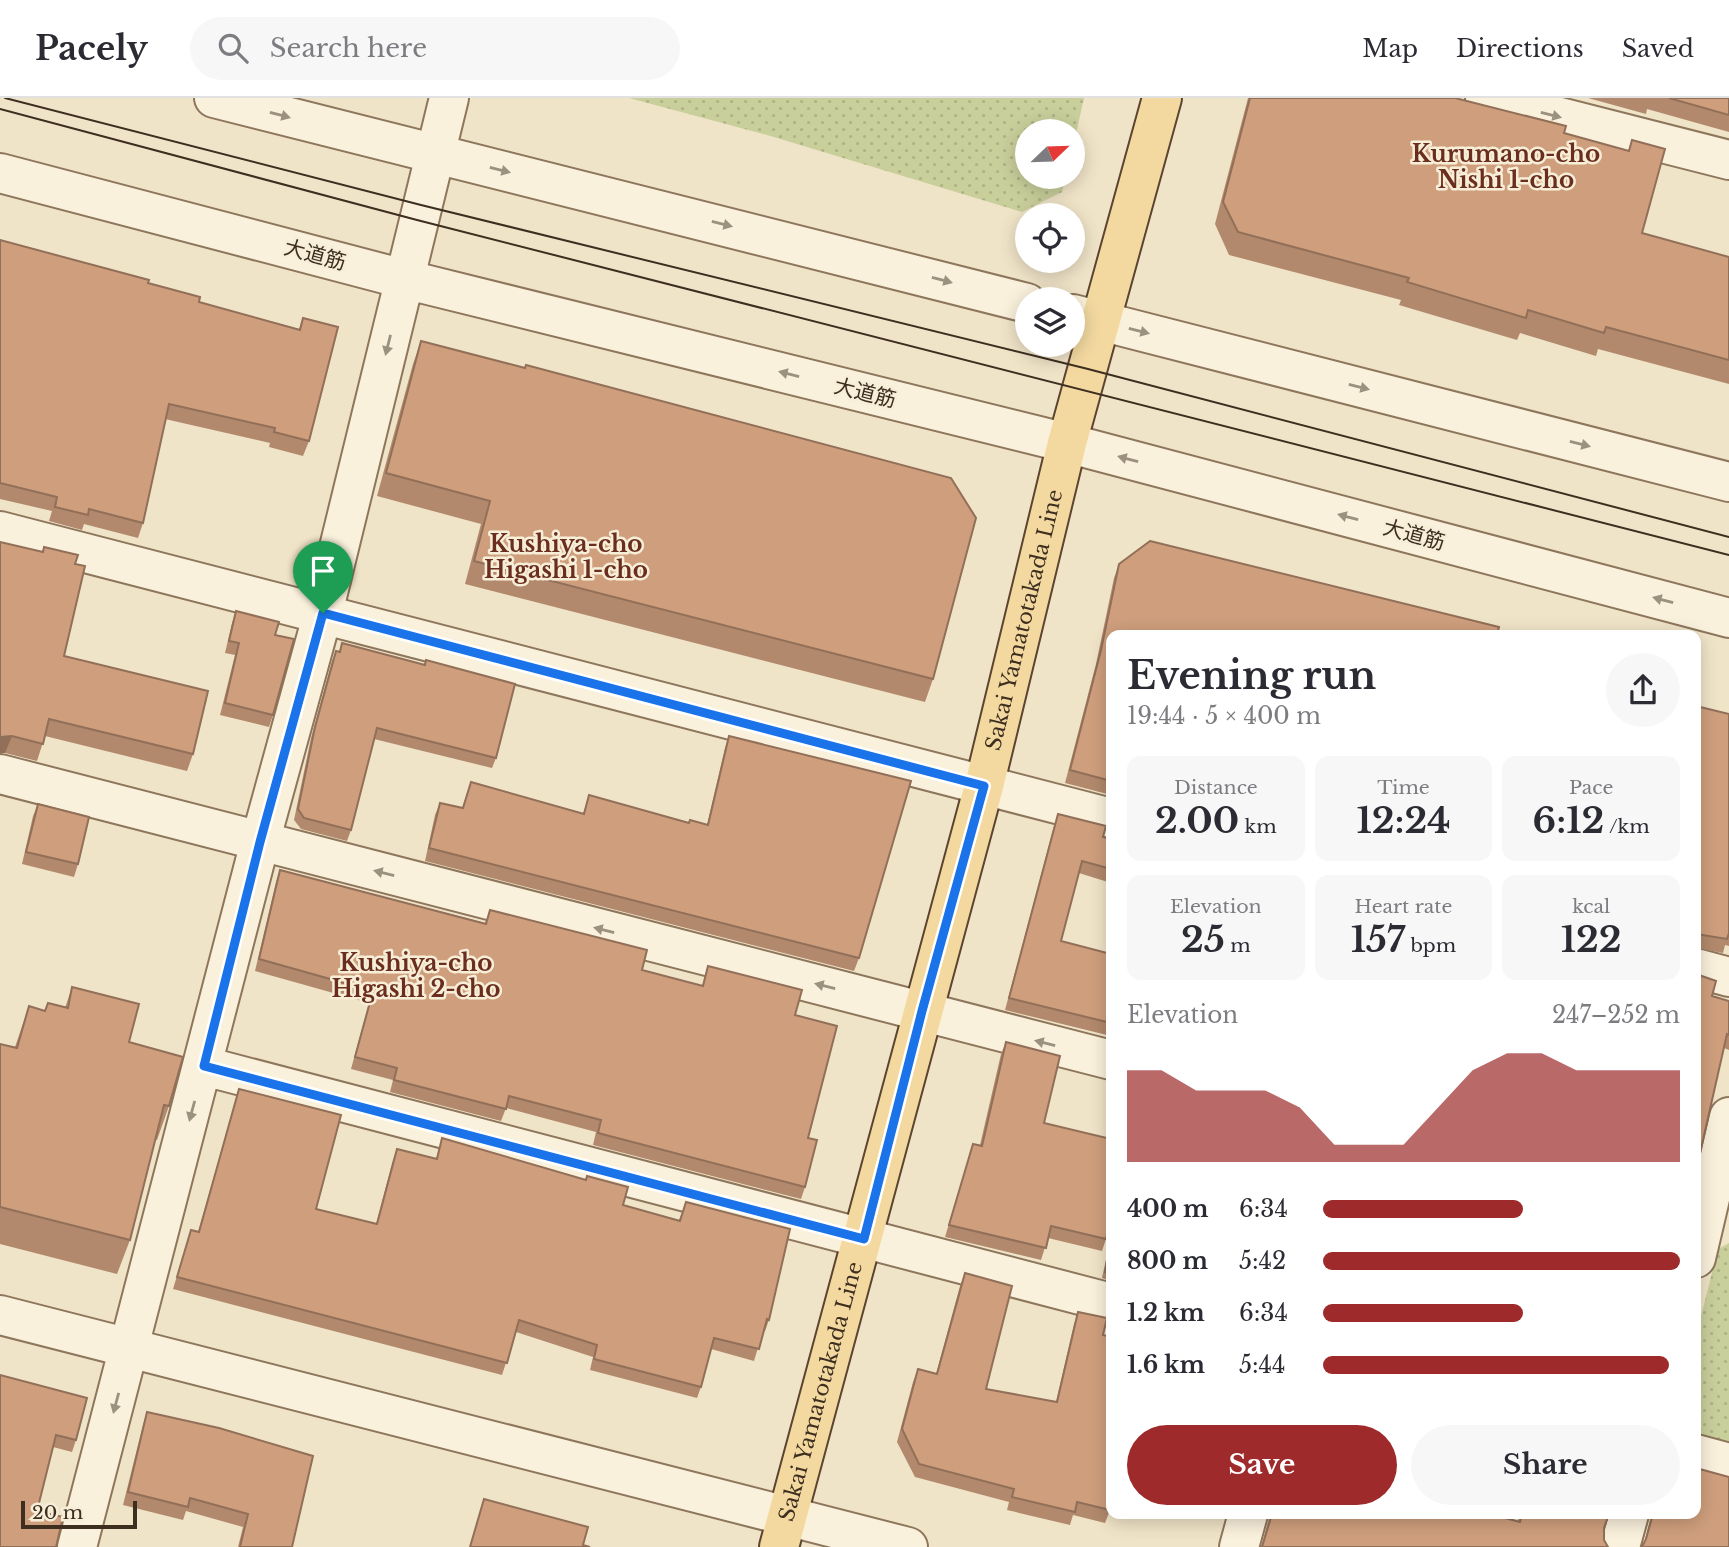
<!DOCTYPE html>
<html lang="en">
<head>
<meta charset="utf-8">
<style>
  body { margin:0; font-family:"Libre Baskerville","Noto Sans JP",serif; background:#f7f7f7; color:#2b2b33; height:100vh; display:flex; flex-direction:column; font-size:26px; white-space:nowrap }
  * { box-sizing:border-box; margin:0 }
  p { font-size:23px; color:#7c7c81 }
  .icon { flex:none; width:38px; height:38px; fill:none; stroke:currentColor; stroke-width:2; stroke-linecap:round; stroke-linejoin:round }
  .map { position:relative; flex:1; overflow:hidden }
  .panel { position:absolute; left:1106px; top:532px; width:595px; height:889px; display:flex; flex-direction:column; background:#fff; border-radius:14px; box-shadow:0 4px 18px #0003 }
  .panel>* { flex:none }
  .needle { width:46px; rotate:67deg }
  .buttons { position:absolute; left:1015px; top:21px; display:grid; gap:14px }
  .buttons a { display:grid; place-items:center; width:70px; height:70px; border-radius:50%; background:#fff; box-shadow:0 4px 18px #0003; font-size:35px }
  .scale { position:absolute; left:21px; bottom:18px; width:116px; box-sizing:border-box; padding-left:7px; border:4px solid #3d2e20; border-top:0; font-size:19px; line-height:24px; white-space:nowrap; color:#3d2e20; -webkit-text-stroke:5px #f7eed8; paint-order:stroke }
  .pin { position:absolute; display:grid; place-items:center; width:60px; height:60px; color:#fff; margin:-72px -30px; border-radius:50% 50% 50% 0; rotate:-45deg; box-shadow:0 0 7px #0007 }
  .pin .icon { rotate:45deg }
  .round { display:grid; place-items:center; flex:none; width:74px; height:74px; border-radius:37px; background:#f7f7f7 }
  .head { display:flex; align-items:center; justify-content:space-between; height:119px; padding:0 21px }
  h1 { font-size:38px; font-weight:700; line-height:52px }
  .figures { display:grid; grid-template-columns:repeat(3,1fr); gap:10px; height:119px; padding:7px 21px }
  .figures div { display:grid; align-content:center; border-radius:14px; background:#f7f7f7; text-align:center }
  .figures b { font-size:35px; font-weight:700 }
  .figures small { font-size:19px; font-weight:400 }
  .figures p { font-size:19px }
  .chart { height:196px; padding:14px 21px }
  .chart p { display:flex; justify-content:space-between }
  .chart svg { width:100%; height:126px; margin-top:7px; fill:#9e2a2b; opacity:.7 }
  .primary-button { display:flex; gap:14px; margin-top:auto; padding:14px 21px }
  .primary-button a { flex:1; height:80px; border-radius:42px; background:#9e2a2b; color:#fff; font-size:28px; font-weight:700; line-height:80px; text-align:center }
  .primary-button a+a { background:#f7f7f7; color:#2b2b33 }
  ul { padding:0 21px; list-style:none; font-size:23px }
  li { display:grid; grid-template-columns:112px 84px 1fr; align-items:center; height:52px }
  li i { height:18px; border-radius:9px; background:#9e2a2b }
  header { display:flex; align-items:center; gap:42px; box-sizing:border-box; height:98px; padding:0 35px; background:#fff; border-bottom:2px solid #e1e1e2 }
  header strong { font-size:33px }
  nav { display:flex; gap:38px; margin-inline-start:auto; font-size:24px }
  .search { width:490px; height:63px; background:#f7f7f7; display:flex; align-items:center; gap:18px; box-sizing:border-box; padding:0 24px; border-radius:38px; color:#7c7c81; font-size:26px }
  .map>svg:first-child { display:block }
  .grass { fill:url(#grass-dots) }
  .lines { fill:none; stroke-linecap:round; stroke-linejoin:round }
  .minor-casing { stroke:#8d765c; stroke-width:42 }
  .major-casing { stroke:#5b4430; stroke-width:42 }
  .minor { stroke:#faf1dc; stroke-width:38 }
  .major { stroke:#f3d9a0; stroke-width:38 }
  .tram { stroke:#3d2e20; stroke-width:2 }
  .wall { fill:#b2896c }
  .shaded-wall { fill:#916f58 }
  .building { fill:#cf9f7d; stroke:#916f58; stroke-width:2 }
  .oneway { fill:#9c907e }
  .route-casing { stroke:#fff; stroke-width:14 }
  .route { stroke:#1a73e8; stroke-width:9 }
  .labels { text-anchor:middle; stroke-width:5; stroke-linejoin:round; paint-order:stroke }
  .street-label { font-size:21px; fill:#3d2e20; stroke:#f7eed8 }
  .neighbourhood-label { font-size:23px; font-weight:bold; fill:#6b2e1e; stroke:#f7eed8 }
</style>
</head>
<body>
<header>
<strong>Pacely</strong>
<div class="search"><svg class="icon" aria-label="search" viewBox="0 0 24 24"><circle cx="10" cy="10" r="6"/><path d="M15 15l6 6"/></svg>Search here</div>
<nav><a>Map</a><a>Directions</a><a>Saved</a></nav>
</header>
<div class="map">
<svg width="1729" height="1449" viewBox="0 0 1729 1449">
  <defs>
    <pattern id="grass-dots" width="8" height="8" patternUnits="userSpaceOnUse" patternTransform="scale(1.75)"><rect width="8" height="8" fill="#c9cf9b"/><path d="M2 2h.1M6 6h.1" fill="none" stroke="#aeb285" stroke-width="1.8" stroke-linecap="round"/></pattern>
  </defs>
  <rect width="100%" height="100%" fill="#f0e4c8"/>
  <path class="grass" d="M 629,0 L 1084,0 L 1073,49 L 1073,33 L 1027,33 L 1027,79 L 1066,79 L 1062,94 L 1022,114 L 767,37 Z
    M 1729,1145 L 1729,1345 L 1696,1336 L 1696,1238 L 1718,1151 Z"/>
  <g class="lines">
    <g class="minor-casing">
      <path id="minor" d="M 214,0 L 1027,205
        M 1485,0 L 1729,62
        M 0,75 L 404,181 L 1067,345 L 1729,520
        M 1073,216 L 1729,384
        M 0,433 L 1111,720
        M 0,676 L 1111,962
        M 1696,870 L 1729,879
        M 204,968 L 1111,1205
        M 1696,1160 L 1729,1019
        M 0,1217 L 908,1449
        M 1696,1356 L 1729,1365
        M 77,1449 L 260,744 L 323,515 L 449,0
        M 1239,1449 L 1248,1416
        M 1620,1449 L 1629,1416"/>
    </g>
    <g class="major-casing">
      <g id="major">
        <path id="s1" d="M 779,1449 L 984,688 L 1067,345 L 1162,0"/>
      </g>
    </g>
    <use href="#minor" class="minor"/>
    <use href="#major" class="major"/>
    <path class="tram" d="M 5,0 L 421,107 L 1088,271 L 1729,439
      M 0,11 L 417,122 L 1729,457"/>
  </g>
  <path class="wall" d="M 1248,0 L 1455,0 L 1564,35 L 1628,53 L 1632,42 L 1642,135 L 1729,159 L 1729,286 L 1598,251 L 1596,258 L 1520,235 L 1517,242 L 1399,207 L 1401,202 L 1229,157 L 1215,126 Z
    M 1588,0 L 1729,0 L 1729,34 L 1647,11 L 1646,16 Z
    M 0,142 L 148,185 L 199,204 L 299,231 L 303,220 L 309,343 L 303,358 L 269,349 L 270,345 L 165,321 L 143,425 L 138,440 L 84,426 L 82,432 L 49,423 L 52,413 L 0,401 Z
    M 421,243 L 933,581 L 925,604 L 465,486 L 481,426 L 377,398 L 413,266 Z
    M 75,466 L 64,558 L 193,656 L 187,673 L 45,638 L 37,663 L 5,655 L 0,655 Z
    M 1119,466 L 1111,537 L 1111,697 L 1065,685 L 1096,566 L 1114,480 Z
    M 236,513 L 275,537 L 273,617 L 269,629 L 220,617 L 235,557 L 225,555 L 232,525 Z
    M 342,545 L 496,660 L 492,670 L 374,641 L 351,732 L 347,743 L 301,731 L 294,722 L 311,640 L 332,563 L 336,553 L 339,554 Z
    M 1696,608 L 1729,616 L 1729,848 L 1725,847 L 1723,855 L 1696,850 Z
    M 729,638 L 859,860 L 854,873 L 425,763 L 435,717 L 440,705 L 462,710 L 471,684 L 583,716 L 589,697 L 689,725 L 707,727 L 725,650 Z
    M 38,706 L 78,766 L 74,779 L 22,766 L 33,718 Z
    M 1058,716 L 1103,739 L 1111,741 L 1111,785 L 1079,775 L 1061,843 L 1111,856 L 1111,938 L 1005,912 L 1054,728 Z
    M 280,772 L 485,825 L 490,812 L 642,872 L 702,888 L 708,868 L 795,917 L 808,1040 L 805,1089 L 801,1101 L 593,1047 L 596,1034 L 506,1010 L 501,1023 L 390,994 L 393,982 L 351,971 L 369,905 L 255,873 L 276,784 Z
    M 72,889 L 129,944 L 169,1008 L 157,1042 L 155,1041 L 130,1142 L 117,1176 L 0,1146 L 0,946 L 15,949 L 29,908 L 45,913 L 48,905 L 65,910 Z
    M 1712,898 L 1729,903 L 1729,952 L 1724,950 Z
    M 1006,944 L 1044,1025 L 1106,1141 L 1102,1153 L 1048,1140 L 1041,1162 L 945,1139 L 973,1046 L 980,1047 L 1001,956 Z
    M 239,991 L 316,1111 L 376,1126 L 393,1062 L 397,1051 L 436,1061 L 442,1040 L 623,1107 L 679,1122 L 686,1104 L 769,1222 L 765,1233 L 763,1233 L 754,1263 L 711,1251 L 701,1289 L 697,1300 L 590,1272 L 593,1259 L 516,1234 L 502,1277 L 173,1191 L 191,1132 L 198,1134 Z
    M 1111,1138 L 1111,1183 L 1102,1180 Z
    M 965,1175 L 986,1291 L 1056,1304 L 1074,1226 L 1078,1214 L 1103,1237 L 1110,1412 L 1105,1425 L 1073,1417 L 1070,1427 L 1007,1412 L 1009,1404 L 915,1379 L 897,1344 L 913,1284 L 918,1271 L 936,1276 L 960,1188 Z
    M 0,1277 L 76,1342 L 72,1354 L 53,1349 L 37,1413 L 0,1449 Z
    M 147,1314 L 292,1449 L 238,1449 L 243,1429 L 186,1413 L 183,1422 L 123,1407 L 143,1327 Z
    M 1270,1416 L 1490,1416 L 1518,1423 L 1520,1416 L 1609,1416 L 1604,1430 L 1604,1442 L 1608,1449 L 1261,1449 Z
    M 1650,1416 L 1696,1416 L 1644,1445 L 1650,1422 Z"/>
  <path class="shaded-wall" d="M 12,638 L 5,655 L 0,655 L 0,639 Z"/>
  <path class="building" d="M 1250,0 L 1455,0 L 1566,28 L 1564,35 L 1629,53 L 1632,42 L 1665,51 L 1642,135 L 1729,159 L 1729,262 L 1606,229 L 1604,235 L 1528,212 L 1526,220 L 1407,184 L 1409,180 L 1238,134 L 1223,104 Z
    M 1669,0 L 1729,0 L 1729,17 Z
    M 0,142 L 149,182 L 148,185 L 200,199 L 199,204 L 300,232 L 303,220 L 338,229 L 309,343 L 274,334 L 275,330 L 169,306 L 143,425 L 89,411 L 88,417 L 55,409 L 57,399 L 0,385 Z
    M 421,243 L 525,270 L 526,267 L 951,380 L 976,420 L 933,581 L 474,463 L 490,403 L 386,375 Z
    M 1150,443 L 1499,529 L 1497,537 L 1111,537 L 1111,683 L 1070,672 L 1101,552 L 1119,466 Z
    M 0,444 L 43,454 L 44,449 L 78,457 L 75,466 L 85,468 L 64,558 L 208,593 L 193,656 L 49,621 L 43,646 L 12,638 L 0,639 Z
    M 236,513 L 279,524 L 275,537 L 294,541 L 273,617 L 225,605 L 239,545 L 229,543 Z
    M 342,545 L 425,567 L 426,562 L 515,586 L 496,660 L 377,630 L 351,732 L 304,720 L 298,711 L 315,629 L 336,553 L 340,554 Z
    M 1696,608 L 1729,616 L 1729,835 L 1727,841 L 1696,836 Z
    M 729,638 L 911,683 L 859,860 L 429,750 L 440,705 L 463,710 L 471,684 L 584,716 L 589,697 L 689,725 L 690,722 L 708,727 Z
    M 38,706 L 89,719 L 78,766 L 26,754 Z
    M 1058,716 L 1106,728 L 1103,739 L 1111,741 L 1111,771 L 1082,763 L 1061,843 L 1111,856 L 1111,925 L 1009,900 Z
    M 280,772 L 486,826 L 490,812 L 647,852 L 642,872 L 703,888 L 708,868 L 802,892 L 795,917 L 837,928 L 808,1040 L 817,1042 L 805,1089 L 598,1035 L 601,1022 L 509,998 L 506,1011 L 394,982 L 397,970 L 355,959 L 373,893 L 259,861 Z
    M 1696,876 L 1716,883 L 1712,898 L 1729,903 L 1729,937 L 1727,936 L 1696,1073 Z
    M 72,889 L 139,906 L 129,944 L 183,959 L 169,1008 L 164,1007 L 130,1142 L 0,1109 L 0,946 L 17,950 L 29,908 L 45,913 L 48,905 L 68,910 Z
    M 1006,944 L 1060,958 L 1044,1025 L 1111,1041 L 1111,1119 L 1106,1141 L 1051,1128 L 1046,1150 L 949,1127 L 973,1046 L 982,1048 Z
    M 239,991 L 341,1017 L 316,1111 L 377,1126 L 397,1051 L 437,1061 L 442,1040 L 586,1082 L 587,1078 L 628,1089 L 623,1107 L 680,1123 L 686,1104 L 790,1131 L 769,1222 L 767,1221 L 759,1251 L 714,1240 L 701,1289 L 594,1261 L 597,1247 L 519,1222 L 507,1265 L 177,1179 L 191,1132 L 199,1134 Z
    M 1111,1140 L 1111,1176 L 1105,1174 Z
    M 965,1175 L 1012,1188 L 986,1291 L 1057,1304 L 1078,1214 L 1107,1220 L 1103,1237 L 1111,1239 L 1111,1405 L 1110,1412 L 1077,1404 L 1075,1414 L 1012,1399 L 1014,1391 L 919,1366 L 902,1331 L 918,1271 L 937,1276 Z
    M 0,1277 L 87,1300 L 76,1342 L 56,1337 L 37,1413 L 63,1419 L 56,1449 L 0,1449 Z
    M 147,1314 L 219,1330 L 313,1358 L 292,1449 L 240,1449 L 248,1416 L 190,1400 L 188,1409 L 128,1394 Z
    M 1696,1370 L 1729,1379 L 1729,1449 L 1642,1449 L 1646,1441 L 1653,1416 L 1696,1416 Z
    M 484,1401 L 588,1429 L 583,1447 L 590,1449 L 470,1449 Z
    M 1272,1416 L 1490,1416 L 1520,1424 L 1522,1416 L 1609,1416 L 1604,1430 L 1604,1442 L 1608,1449 L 1262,1449 Z"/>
  <defs><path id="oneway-solid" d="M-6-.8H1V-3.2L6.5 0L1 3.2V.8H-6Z" transform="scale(1.75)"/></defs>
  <g class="oneway">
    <use href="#oneway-solid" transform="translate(280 17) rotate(15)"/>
    <use href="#oneway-solid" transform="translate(1551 17) rotate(14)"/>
    <use href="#oneway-solid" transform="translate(500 72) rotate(14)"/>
    <use href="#oneway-solid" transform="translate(722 126) rotate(14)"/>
    <use href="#oneway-solid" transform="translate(942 182) rotate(15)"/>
    <use href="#oneway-solid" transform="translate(1139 233) rotate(14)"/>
    <use href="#oneway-solid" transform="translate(388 247) rotate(104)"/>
    <use href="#oneway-solid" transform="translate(789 276) rotate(-166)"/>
    <use href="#oneway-solid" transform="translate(1359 289) rotate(14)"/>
    <use href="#oneway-solid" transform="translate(1580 346) rotate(14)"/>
    <use href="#oneway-solid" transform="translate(1128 361) rotate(-165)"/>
    <use href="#oneway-solid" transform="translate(1348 419) rotate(-165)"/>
    <use href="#oneway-solid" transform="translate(1663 502) rotate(-165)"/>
    <use href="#oneway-solid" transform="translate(384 775) rotate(-166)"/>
    <use href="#oneway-solid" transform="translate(604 832) rotate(-166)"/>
    <use href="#oneway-solid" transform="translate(825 888) rotate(-166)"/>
    <use href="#oneway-solid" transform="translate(1045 945) rotate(-166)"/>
    <use href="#oneway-solid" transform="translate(192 1013) rotate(105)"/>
    <use href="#oneway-solid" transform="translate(116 1305) rotate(105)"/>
  </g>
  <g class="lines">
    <g class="route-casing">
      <path id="route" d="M 323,515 L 984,688 L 922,913 L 864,1141 L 204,968 L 260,744 Z"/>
    </g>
    <use href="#route" class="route"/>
  </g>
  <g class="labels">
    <g class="street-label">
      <text transform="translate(315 157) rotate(15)" y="7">大道筋</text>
      <text transform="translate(865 295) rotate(14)" y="7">大道筋</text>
      <text transform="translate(1414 437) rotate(15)" y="7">大道筋</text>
      <text dy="7" stroke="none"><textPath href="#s1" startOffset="959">Sakai Yamatotakada Line</textPath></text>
      <text dy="7" stroke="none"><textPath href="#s1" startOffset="161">Sakai Yamatotakada Line</textPath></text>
    </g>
    <g class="neighbourhood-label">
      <text x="1506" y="64">Kurumano-cho<tspan x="1506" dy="26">Nishi 1-cho</tspan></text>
      <text x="566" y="454">Kushiya-cho<tspan x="566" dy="26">Higashi 1-cho</tspan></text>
      <text x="416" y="873">Kushiya-cho<tspan x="416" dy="26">Higashi 2-cho</tspan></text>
    </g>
  </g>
</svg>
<div class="buttons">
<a><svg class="needle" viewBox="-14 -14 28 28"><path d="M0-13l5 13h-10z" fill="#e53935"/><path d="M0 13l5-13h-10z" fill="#7c7c81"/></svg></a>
<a><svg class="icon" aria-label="locate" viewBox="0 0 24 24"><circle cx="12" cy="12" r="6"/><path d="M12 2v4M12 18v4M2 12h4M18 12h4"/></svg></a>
<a><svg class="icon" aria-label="layers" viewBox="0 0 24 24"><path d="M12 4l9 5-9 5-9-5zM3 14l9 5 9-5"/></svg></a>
</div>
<div class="scale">20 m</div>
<div class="pin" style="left:323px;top:515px;background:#1e9e55"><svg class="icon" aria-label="arrive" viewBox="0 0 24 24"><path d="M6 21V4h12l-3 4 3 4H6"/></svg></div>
<section class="panel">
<div class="head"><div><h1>Evening run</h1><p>19:44 · 5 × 400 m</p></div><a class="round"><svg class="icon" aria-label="share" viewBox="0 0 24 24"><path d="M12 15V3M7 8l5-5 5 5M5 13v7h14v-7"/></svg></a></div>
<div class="figures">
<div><p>Distance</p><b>2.00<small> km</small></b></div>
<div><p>Time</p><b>12:24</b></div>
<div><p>Pace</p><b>6:12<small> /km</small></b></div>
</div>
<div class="figures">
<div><p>Elevation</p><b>25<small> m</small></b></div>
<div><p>Heart rate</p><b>157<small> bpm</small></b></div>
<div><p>kcal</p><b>122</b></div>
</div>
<div class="chart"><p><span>Elevation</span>247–252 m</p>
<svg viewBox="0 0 160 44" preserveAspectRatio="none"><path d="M0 44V12L10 12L20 19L30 19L40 19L50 25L60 38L70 38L80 38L90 25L100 12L110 6L120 6L130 12L140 12L150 12L160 12V44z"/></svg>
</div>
<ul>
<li><b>400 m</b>6:34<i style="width:56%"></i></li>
<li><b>800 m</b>5:42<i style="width:100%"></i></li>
<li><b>1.2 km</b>6:34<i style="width:56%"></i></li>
<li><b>1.6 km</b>5:44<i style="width:97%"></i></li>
</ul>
<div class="primary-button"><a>Save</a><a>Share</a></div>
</section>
</div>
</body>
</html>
